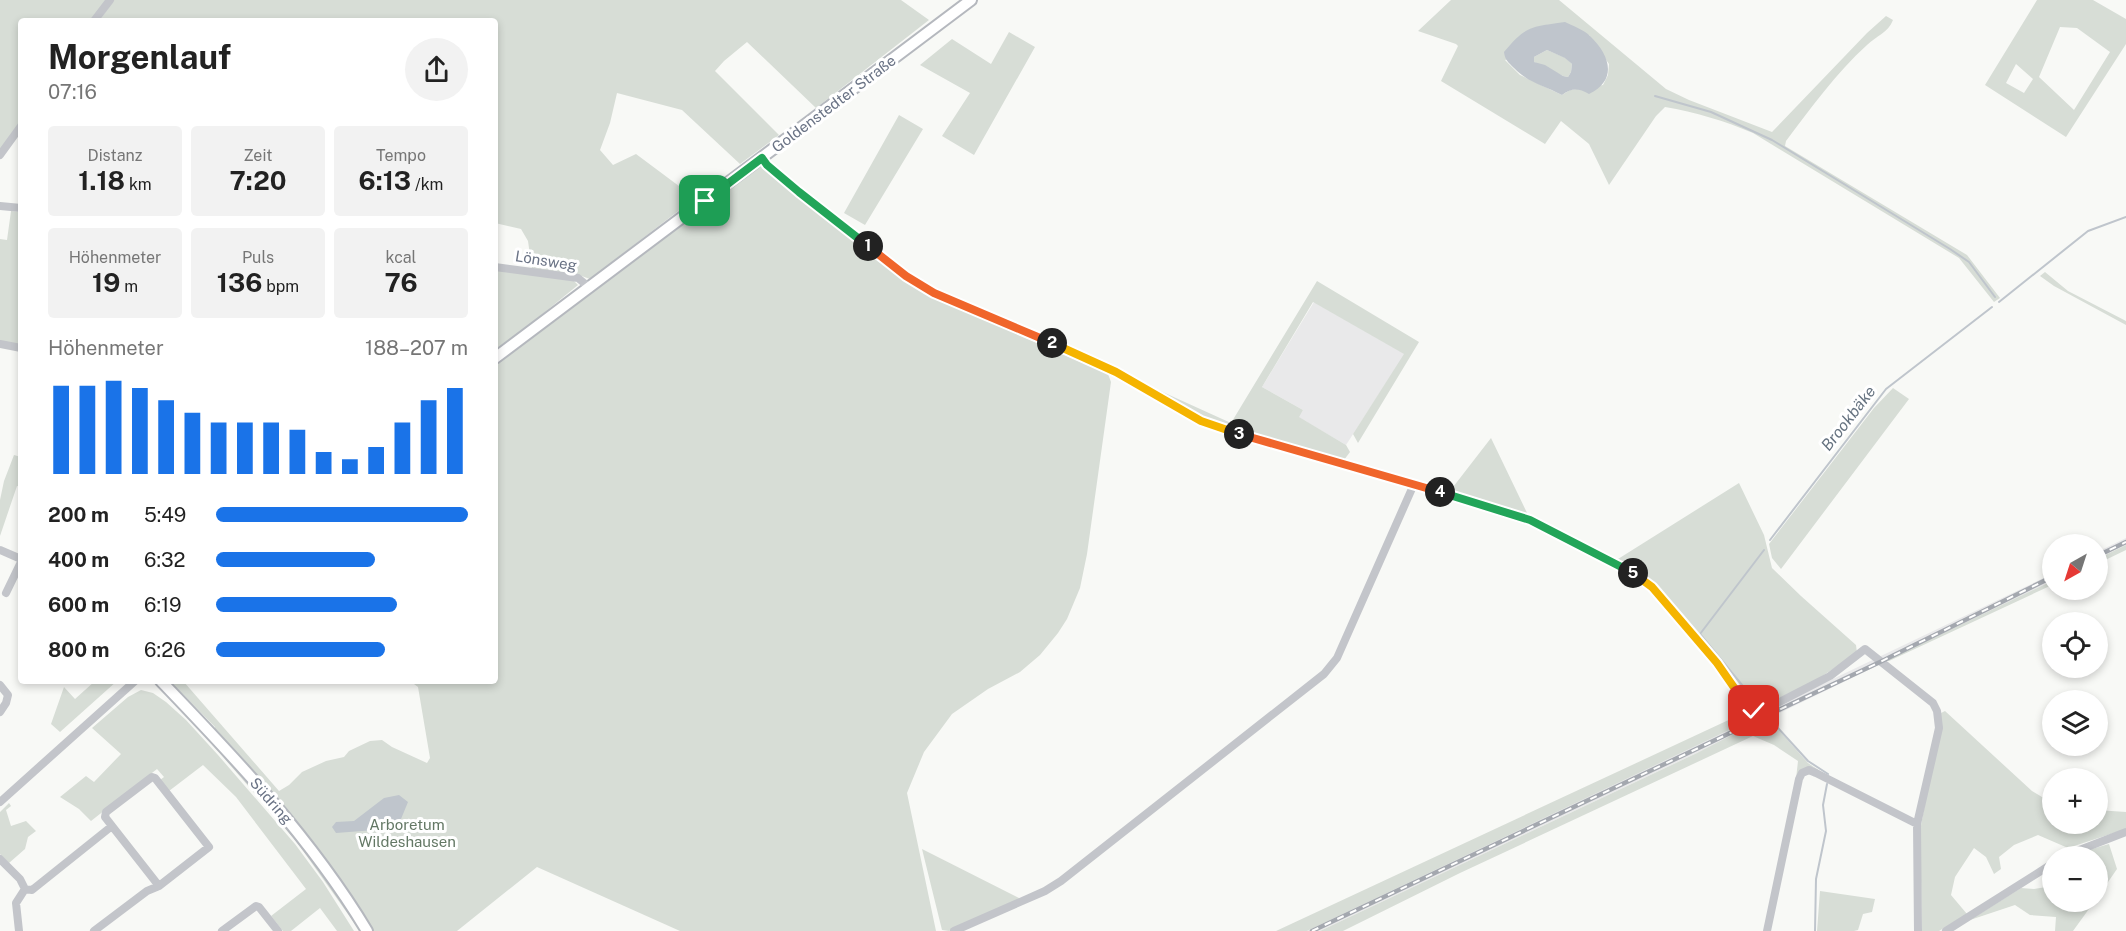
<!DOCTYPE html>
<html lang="de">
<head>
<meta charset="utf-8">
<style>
  body { margin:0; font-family:"Public Sans",sans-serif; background:#f2f2f2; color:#222; height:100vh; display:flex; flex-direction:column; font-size:22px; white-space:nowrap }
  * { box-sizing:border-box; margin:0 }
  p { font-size:20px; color:#767676 }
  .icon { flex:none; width:33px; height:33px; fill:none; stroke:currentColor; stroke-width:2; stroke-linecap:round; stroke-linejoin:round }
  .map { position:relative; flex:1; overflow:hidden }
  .drawer { position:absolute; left:18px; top:18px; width:480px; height:666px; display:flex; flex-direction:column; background:#fff; border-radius:6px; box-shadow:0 3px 9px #0003 }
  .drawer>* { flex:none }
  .needle { width:39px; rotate:219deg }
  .controls { position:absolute; left:2042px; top:534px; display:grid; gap:12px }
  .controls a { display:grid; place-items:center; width:66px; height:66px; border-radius:50%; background:#fff; box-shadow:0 3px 9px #0003; font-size:30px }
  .pin { position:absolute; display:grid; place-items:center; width:51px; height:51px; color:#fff; margin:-26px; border-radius:12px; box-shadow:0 3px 9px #0006 }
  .km { position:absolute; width:30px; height:30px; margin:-15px; border-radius:50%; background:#222; color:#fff; font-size:16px; line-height:30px; text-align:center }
  .round { display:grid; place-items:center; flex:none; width:63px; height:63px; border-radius:32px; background:#f2f2f2 }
  .head { display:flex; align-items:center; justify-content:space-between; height:102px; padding:0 30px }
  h1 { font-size:33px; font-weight:700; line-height:45px }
  .figures { display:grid; grid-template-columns:repeat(3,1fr); gap:9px; height:102px; padding:6px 30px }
  .figures div { display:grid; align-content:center; border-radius:6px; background:#f2f2f2; text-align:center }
  .figures b { font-size:26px; font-weight:700 }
  .figures small { font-size:16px; font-weight:400 }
  .figures p { font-size:16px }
  .chart { height:168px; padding:12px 30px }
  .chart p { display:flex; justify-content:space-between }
  .chart svg { width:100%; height:108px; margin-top:6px; stroke:#1a73e8; stroke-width:6 }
  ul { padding:0 30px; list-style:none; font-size:20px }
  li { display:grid; grid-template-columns:96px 72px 1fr; align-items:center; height:45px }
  li i { height:15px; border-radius:8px; background:#1a73e8 }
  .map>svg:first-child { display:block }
  .built { fill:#e9e9ea }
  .green { fill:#d7ddd6; fill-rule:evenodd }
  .water { fill:#bfc5cc; fill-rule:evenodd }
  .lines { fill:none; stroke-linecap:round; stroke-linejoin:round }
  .stream { stroke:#bfc5cc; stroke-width:2 }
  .secondary-casing { stroke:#b5b8be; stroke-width:14 }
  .minor { stroke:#c3c5ca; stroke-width:8 }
  .secondary { stroke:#fff; stroke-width:10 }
  .rail-casing { stroke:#a4a8af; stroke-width:4.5 }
  .rail { stroke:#fff; stroke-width:2; stroke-dasharray:7; stroke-linecap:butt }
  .split-1-casing { stroke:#fff; stroke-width:12 }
  .split-2-casing { stroke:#fff; stroke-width:12 }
  .split-3-casing { stroke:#fff; stroke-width:12 }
  .split-4-casing { stroke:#fff; stroke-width:12 }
  .split-5-casing { stroke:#fff; stroke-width:12 }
  .split-6-casing { stroke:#fff; stroke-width:12 }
  .split-1 { stroke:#22a559; stroke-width:8 }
  .split-2 { stroke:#f0652b; stroke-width:8 }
  .split-3 { stroke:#f5b400; stroke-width:8 }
  .split-4 { stroke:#f0652b; stroke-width:8 }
  .split-5 { stroke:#22a559; stroke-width:8 }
  .split-6 { stroke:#f5b400; stroke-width:8 }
  .labels { text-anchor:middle; stroke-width:6; stroke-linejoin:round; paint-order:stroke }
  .street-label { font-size:15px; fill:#6a7385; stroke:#fff }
  .park-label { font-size:15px; fill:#647865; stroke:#fff }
  .water-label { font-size:16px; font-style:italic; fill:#667380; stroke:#fff }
</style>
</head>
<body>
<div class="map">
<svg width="2126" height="931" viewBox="0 0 2126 931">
  <rect width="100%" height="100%" fill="#f8f9f6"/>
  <path class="built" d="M 1314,302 L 1405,354 L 1346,445 L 1298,417 L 1303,410 L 1262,387 Z
    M 2126,538 L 2126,545 L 2097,559 L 2097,552 Z
    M 2052,574 L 2052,581 L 1697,753 L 1320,931 L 1307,931 Z"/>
  <path class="green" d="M 0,0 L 106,0 L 91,21 L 21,21 L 21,122 L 0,150 Z
    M 114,0 L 901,0 L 929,20 L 816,108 L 747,42 L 724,61 L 715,71 L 779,135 L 740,164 L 682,110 L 617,93 L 610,123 L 600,150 L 613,165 L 636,154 L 695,198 L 590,279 L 576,274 L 532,269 L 528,241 L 521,229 L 495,223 L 495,21 L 99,21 Z
    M 1451,0 L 1559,0 L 1666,89 L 1689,100 L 1772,132 L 1867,33 L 1886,16 L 1893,20 C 1888,33 1876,36 1867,45 C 1836,73 1811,108 1786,141 L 1785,146 L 1967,255 L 2000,298 L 1994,302 L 1959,258 L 1753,133 C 1725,121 1695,112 1665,107 L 1656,116 L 1609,185 L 1589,144 L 1561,121 L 1545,144 L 1441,81 L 1458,46 L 1456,44 L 1418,31 ZM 1589,35 L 1609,64 L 1608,75 L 1603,85 L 1570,90 L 1562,95 L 1520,75 L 1505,60 Z
    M 2037,0 L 2093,0 L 2126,19 L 2126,44 L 2066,137 L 1985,85 ZM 2060,27 L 2077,28 L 2110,52 L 2074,110 L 2039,77 ZM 2016,64 L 2033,79 L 2024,93 L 2006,83 Z
    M 1009,32 L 1035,47 L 974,155 L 942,136 L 970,93 L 920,65 L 952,39 L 991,64 Z
    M 1547,50 L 1566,58 L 1572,64 L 1571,72 L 1568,77 L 1563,76 L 1534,62 L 1534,57 Z
    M 899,115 L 923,129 L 865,225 L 844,213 Z
    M 761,165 L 923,293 L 1108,374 L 1111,382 L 1087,554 L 1080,588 L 1067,619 L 1058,633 L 1040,655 L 1020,672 L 988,689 L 952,714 L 924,752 L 907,793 L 936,931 L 680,931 L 537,867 L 457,931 L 373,931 L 334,873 L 215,732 L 215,727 L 170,681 L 184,682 L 279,791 L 289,785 L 302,772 L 326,761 L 344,757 L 349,751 L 370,741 L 382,740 L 392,747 L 427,763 L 430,758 L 418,687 L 410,681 L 495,681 L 495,362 Z
    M 11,211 L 21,212 L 21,345 L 0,341 L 0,239 L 7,240 Z
    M 495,269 L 572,279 L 578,285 L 495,353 Z
    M 2045,272 L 2068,291 L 2126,321 L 2126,325 L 2054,286 L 2040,276 Z
    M 1317,281 L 1419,342 L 1358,443 L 1353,434 L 1404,354 L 1313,302 L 1262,387 L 1303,410 L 1299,417 L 1346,445 L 1350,452 L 1344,460 L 1206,420 L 1123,374 L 1231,423 Z
    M 1893,388 L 1909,399 L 1781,569 L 1772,558 L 1769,544 L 1874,408 Z
    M 1491,438 L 1529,517 L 1450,491 Z
    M 14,455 L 21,457 L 21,487 L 17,486 L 0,536 L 0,500 L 4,481 Z
    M 1739,483 L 1764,535 L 1772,568 L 1801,596 L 1856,645 L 1857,653 L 1815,681 L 1758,708 L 1752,706 L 1744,698 L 1651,581 L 1618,559 Z
    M 2126,545 L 2126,550 L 2097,564 L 2097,559 Z
    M 2052,581 L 2052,585 L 1889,661 L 1885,661 Z
    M 95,681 L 117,681 L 60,732 L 51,724 L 64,687 L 75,699 Z
    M 141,690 L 153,693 L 166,702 L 186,720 L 218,755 L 295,844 L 323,882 L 354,931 L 337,931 L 320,908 L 291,931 L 283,931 L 271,916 L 306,889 L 236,797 L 203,765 L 169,791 L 160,780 L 164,777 L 157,769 L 91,821 L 79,809 L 60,797 L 86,776 L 94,782 L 121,754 L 92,728 L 128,697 Z
    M 1745,706 L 1752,719 L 1307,931 L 1276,931 L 1735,717 L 1742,712 L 1742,707 Z
    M 1945,711 L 2032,791 L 2052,803 L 2052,824 L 2097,824 L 2097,810 L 2126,812 L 2126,829 L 2068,848 L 2038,835 L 2014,845 L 1999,857 L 2001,869 L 1994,874 L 1986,857 L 1974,848 L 1955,877 L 1951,895 L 1967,914 L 1939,931 L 1922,931 L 1920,830 L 1941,722 L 1941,713 Z
    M 1767,717 L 1808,763 L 1826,775 L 1812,767 L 1796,779 L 1798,761 L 1774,745 L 1753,736 L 1460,873 L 1343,931 L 1320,931 L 1697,753 Z
    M 204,735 L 213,740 C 265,801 319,861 360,931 L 296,841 Z
    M 9,803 L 11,806 L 6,810 L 11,826 L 26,821 L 36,831 L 28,837 L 25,849 L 9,863 L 0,854 L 0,812 Z
    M 2109,844 L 2117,869 L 2097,898 L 2097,856 L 2068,856 Z
    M 922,849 L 1021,899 L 949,931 L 942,930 Z
    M 2052,878 L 2052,902 L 2094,902 L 2073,931 L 2055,931 L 2056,917 L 2030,915 L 2015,905 L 1970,920 L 2021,888 L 2034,889 L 2046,887 Z
    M 1820,891 L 1875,899 L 1872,912 L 1863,914 L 1858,930 L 1854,931 L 1817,931 Z"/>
  <path class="water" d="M 1565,22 C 1573,26 1584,30 1590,36 C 1610,55 1618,80 1589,94 C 1578,88 1572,88 1562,95 C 1544,85 1530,84 1514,68 C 1508,62 1505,60 1504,52 C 1526,25 1532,27 1565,22 ZM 1547,50 L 1565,58 L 1572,64 L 1571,72 L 1568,77 L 1563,76 L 1545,65 L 1534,62 L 1534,57 Z
    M 399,795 L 408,802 L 401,819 L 388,829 L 336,833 L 332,827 L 336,822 L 354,821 L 384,798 Z"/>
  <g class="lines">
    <path class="stream" d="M 1655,96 L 1711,112 L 1772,140 L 1950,249 L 1969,262 L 1995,297
      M 1999,302 L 2088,231 L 2126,217
      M 1770,540 L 1886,389 L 1992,307
      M 1761,708 L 1700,634 L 1764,550
      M 1769,718 L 1808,761 L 1828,774
      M 1815,931 L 1816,879 L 1826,831 L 1823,805 L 1827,784"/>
    <g class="secondary-casing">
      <path id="secondary" d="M 495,358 L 971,0
        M 161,681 C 236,759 311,838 367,931"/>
    </g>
    <path class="minor" d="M 94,21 L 110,0
      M 0,155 L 21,126
      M 762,158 L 767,165 L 799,192 L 913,281 L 934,293 L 1116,372 L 1201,421 L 1215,427 L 1442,492 L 1530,521 L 1628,569 L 1652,587 L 1717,663 L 1749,709 L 1760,712 L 1830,676 L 1865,649 L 1933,703 L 1937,711 L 1939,728 L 1917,824 L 1918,931
      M 0,206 L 21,208
      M 495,267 L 578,278 L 590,288
      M 0,344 L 21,348
      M 0,550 L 21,559
      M 6,593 L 21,562
      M 0,685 L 8,695 L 6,703 L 0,712
      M 0,802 L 135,681
      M 112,826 L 105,817 L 106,812 L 152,777 L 155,778 L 209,847 L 159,886
      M 2064,856 L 2126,832
      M 0,859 L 20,879 L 25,889 L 16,903 L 19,931
      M 25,889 L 32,890 L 112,826 L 159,886 L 147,891 L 94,931
      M 222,931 L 256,906 L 259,907 L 278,931
      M 954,931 L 1045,891 L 1061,881 L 1324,674 L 1337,658 L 1414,484
      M 1767,931 L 1799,779 L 1802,773 L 1809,770 L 1816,773 L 1917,824
      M 1946,931 L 2052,864"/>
    <use href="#secondary" class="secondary"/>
    <g class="rail-casing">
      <path id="rail" d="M 2097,556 L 2126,542
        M 1312,931 L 1880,662 L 2052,577"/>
    </g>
    <use href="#rail" class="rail"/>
  </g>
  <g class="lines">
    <g class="split-1-casing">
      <path id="split-1" d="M 705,201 L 762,158 L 767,165 L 799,192 L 868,246"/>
    </g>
    <g class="split-2-casing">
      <path id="split-2" d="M 868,246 L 906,276 L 934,293 L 1052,343"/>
    </g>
    <g class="split-3-casing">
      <path id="split-3" d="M 1052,343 L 1116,372 L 1201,421 L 1239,434"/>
    </g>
    <g class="split-4-casing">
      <path id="split-4" d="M 1239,434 L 1440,492"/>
    </g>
    <g class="split-5-casing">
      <path id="split-5" d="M 1440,492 L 1530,520 L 1633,573"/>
    </g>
    <g class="split-6-casing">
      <path id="split-6" d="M 1633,573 L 1652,587 L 1717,663 L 1749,709 L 1754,711"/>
    </g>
    <use href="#split-1" class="split-1"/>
    <use href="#split-2" class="split-2"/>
    <use href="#split-3" class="split-3"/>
    <use href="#split-4" class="split-4"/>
    <use href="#split-5" class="split-5"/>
    <use href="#split-6" class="split-6"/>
  </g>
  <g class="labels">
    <g class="street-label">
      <text transform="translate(834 104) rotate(-37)" y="5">Goldenstedter Straße</text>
      <text transform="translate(546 261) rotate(9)" y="5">Lönsweg</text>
      <text transform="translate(271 801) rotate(49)" y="5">Südring</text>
    </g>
    <g class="park-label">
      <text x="407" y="830">Arboretum<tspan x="407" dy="17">Wildeshausen</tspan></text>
    </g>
    <g class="water-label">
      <text transform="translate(1848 418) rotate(-52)" y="6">Brookbäke</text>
    </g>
  </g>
</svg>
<div class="controls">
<a><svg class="needle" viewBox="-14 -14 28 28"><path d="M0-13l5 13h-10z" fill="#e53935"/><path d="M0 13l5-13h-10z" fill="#767676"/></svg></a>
<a><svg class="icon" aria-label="locate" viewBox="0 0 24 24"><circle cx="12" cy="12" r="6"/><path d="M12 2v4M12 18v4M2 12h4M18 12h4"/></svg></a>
<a><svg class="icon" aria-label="layers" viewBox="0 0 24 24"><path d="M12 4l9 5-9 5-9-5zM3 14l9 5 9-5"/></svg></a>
<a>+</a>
<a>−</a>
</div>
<div class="pin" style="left:705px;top:201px;background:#1e9e55"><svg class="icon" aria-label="arrive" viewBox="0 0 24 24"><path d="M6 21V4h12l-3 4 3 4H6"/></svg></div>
<div class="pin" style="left:1754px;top:711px;background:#d93025"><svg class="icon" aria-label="check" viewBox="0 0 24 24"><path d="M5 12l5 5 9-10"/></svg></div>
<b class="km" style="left:868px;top:246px">1</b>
<b class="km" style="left:1052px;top:343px">2</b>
<b class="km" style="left:1239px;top:434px">3</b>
<b class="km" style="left:1440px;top:492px">4</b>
<b class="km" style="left:1633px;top:573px">5</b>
<section class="drawer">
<div class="head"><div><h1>Morgenlauf</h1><p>07:16</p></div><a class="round"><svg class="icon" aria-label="share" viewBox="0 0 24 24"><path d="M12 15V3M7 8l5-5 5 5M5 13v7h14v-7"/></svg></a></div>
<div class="figures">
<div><p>Distanz</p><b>1.18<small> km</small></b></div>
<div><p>Zeit</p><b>7:20</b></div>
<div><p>Tempo</p><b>6:13<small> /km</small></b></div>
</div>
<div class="figures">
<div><p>Höhenmeter</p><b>19<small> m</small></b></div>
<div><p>Puls</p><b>136<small> bpm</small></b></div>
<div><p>kcal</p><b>76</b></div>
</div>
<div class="chart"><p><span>Höhenmeter</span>188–207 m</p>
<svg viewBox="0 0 160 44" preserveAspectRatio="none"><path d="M5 44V8M15 44V8M25 44V6M35 44V9M45 44V14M55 44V19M65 44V23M75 44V23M85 44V23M95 44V26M105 44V35M115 44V38M125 44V33M135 44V23M145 44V14M155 44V9"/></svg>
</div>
<ul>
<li><b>200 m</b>5:49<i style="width:100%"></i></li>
<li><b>400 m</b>6:32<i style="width:63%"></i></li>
<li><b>600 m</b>6:19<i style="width:72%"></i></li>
<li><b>800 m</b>6:26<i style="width:67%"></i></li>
</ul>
</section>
</div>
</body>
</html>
